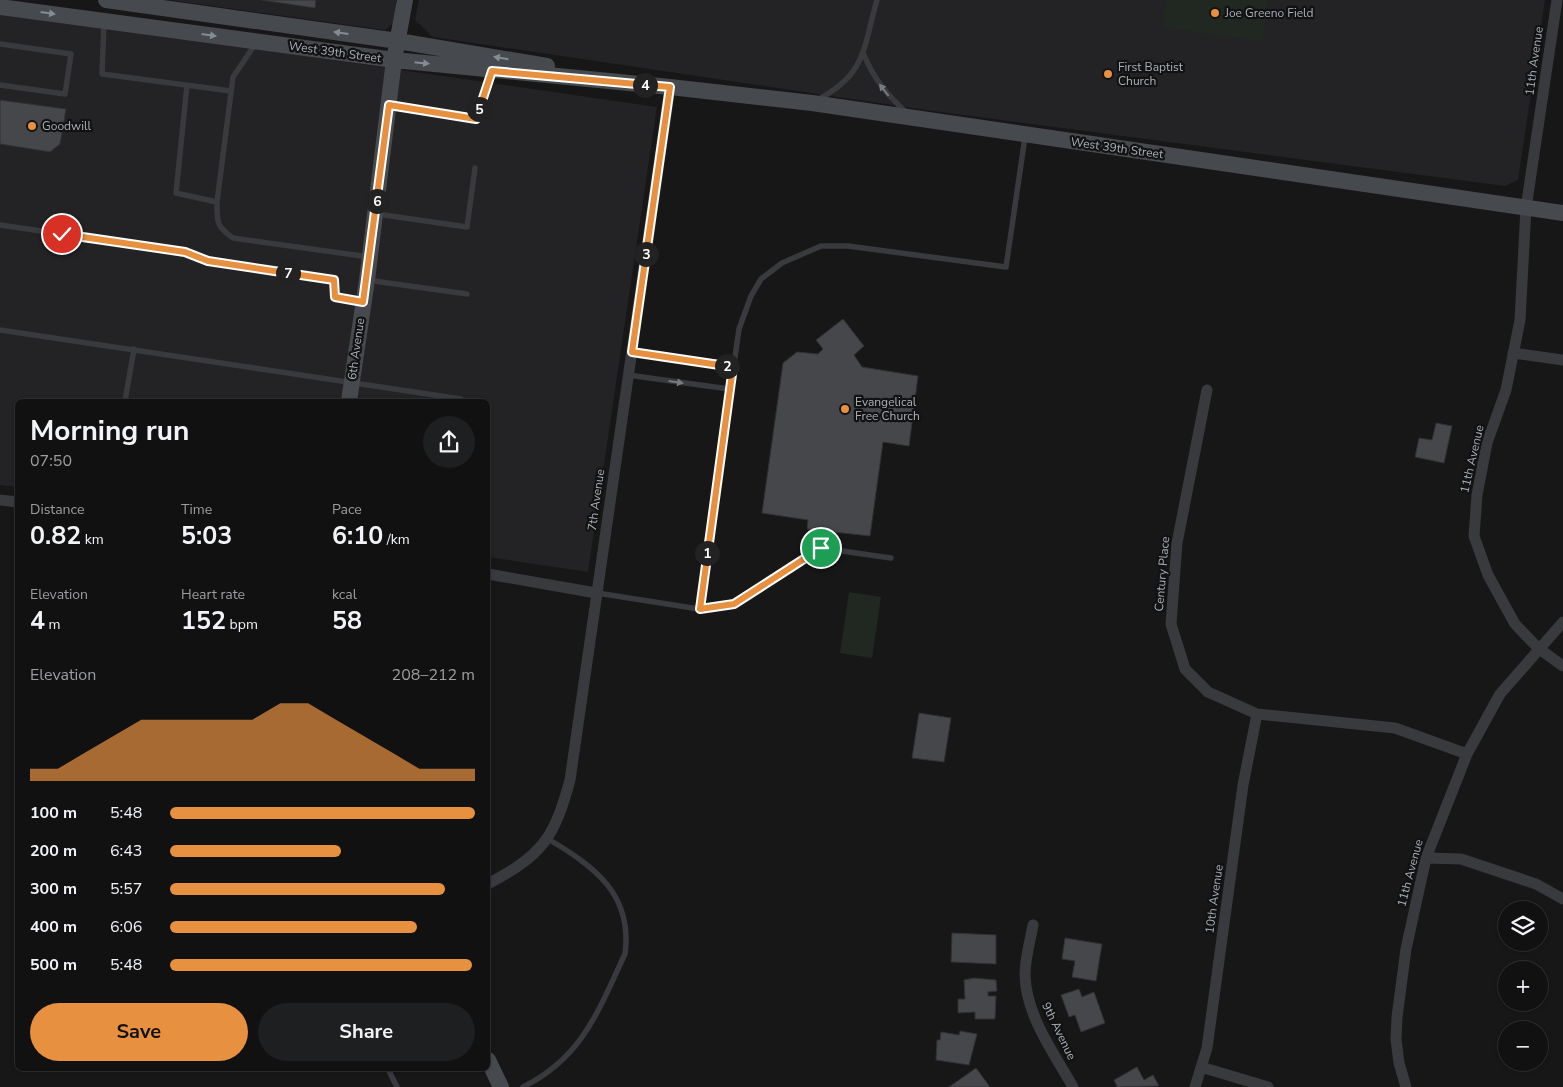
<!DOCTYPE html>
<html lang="en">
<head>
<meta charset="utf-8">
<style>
  body { margin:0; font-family:"Nunito Sans",sans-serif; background:#1e1f20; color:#f1f3f6; height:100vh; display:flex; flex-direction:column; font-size:19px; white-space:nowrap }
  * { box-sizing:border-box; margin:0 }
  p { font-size:16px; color:#9c9d9f }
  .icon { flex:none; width:28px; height:28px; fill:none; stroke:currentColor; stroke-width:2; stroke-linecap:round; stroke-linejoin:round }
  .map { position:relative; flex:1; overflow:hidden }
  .drawer { position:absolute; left:15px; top:399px; width:475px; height:672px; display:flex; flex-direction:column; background:#111112; border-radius:8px; box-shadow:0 1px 4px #0004,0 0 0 1px #303132 }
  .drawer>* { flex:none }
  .tools { position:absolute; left:1498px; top:901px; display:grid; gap:10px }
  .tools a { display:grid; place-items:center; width:50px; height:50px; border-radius:50%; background:#111112; box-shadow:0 1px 4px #0004,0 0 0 1px #303132; font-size:25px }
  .pin { position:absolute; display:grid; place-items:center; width:42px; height:42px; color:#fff; margin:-21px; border:2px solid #fff; border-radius:50%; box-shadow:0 1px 5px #0007 }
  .km { position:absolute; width:25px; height:25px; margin:-12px; border-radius:50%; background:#222; color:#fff; font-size:14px; line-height:25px; text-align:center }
  .round { display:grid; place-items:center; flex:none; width:52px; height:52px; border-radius:26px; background:#1e1f20 }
  .head { display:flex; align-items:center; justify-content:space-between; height:85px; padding:0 15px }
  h1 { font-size:28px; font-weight:700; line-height:38px }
  .figures { display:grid; grid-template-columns:repeat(3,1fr); gap:8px; height:85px; padding:5px 15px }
  .figures div { display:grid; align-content:center }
  .figures b { font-size:25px; font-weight:700 }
  .figures small { font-size:14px; font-weight:400 }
  .figures p { font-size:14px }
  .chart { height:140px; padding:10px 15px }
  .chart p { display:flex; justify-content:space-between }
  .chart svg { width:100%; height:90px; margin-top:5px; fill:#e79040; opacity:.7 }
  .cta { display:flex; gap:10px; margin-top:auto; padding:10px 15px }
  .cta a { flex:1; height:58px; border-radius:30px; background:#e79040; color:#111; font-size:20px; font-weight:700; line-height:58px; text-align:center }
  .cta a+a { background:#1e1f20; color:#f1f3f6 }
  ul { padding:0 15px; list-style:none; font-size:16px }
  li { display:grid; grid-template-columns:80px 60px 1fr; align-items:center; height:38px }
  li i { height:12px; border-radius:6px; background:#e79040 }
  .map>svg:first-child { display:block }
  .built { fill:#232325 }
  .green { fill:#212821 }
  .building { fill:#46474b; stroke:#313134 }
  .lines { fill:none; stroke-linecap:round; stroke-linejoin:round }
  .lane { stroke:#383a3d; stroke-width:5.5 }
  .street { stroke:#383a3d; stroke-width:11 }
  .secondary { stroke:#46494d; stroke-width:16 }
  .oneway { fill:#868c93 }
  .oneway2 { fill:#767b81 }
  .route-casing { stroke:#fff; stroke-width:10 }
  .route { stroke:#e79040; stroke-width:6 }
  .poi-dot { fill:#e79040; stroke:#121213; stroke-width:2 }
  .labels { text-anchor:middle; stroke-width:4.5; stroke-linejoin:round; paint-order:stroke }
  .poi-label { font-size:12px; fill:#a9b0b8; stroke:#121213; text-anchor:start }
  .street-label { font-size:12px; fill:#a9b0b8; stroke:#121213 }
</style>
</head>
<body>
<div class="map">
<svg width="1563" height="1087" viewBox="0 0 1563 1087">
  <rect width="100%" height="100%" fill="#171718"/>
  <path class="built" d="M 170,0 L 396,0 L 394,22 L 385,30 Z
    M 419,0 L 1545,0 L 1518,180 L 1505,186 L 933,111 L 433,37 L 415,20 Z
    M 0,12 L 657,107 L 588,572 L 488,557 L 488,401 L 18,401 L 17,487 L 0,485 Z"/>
  <path class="green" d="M 1166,0 L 1268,0 L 1262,42 L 1162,27 Z
    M 849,592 L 881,597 L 872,658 L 840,653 Z"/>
  <path class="building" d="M 261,0 L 316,0 L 315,8 Z
    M 0,100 L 66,109 L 60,144 L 50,152 L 0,144 Z
    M 843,319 L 864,346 L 854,355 L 862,367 L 918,376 L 909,446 L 883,442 L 870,536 L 807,529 L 808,520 L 762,513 L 783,363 L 797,352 L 818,354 L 823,349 L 816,340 Z
    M 1436,423 L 1452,426 L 1444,463 L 1415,457 L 1419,438 L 1432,440 Z
    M 919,713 L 951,718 L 944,762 L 912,758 Z
    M 952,933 L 996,935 L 996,964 L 951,962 Z
    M 1065,938 L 1102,944 L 1096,981 L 1072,977 L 1075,961 L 1062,959 Z
    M 974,978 L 996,980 L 997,991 L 988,992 L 988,996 L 996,996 L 995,1019 L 975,1019 L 975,1012 L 958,1013 L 958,999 L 965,999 L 964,980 Z
    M 1079,989 L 1082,997 L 1094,992 L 1105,1023 L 1081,1032 L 1075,1015 L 1069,1017 L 1061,995 Z
    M 960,1031 L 977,1034 L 969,1065 L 936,1060 L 937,1040 L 940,1040 L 941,1032 L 959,1035 Z
    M 1137,1067 L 1144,1080 L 1153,1075 L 1159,1086 L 1116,1087 L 1117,1086 L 1114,1080 Z
    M 976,1068 L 990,1087 L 949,1087 Z"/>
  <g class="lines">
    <path class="lane" d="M 104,23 L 102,74 L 231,91
      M 254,42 L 252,49 L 233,77 L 217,202 C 217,222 216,226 233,238 L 369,257
      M 0,44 L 71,54 L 65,94 L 0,85
      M 864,55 C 874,79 887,95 907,113
      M 187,85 L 176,193 L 217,202
      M 817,100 C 867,74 863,48 877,0
      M 391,105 L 476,119 L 492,72
      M 377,214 L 467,227 L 475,168
      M 0,225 L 185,252 L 207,261 L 334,280 L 335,297 L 361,301
      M 367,280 L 467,294
      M 0,330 L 461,399
      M 632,351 L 733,367
      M 628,375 L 729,389
      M 125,401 L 134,349
      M 597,593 L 699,609 L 734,604 L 821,548 L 891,558
      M 699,609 L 739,329 L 751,296 L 761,279 L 782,263 L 821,246 L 848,246 L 1006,267 L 1025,137
      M 388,1069 L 397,1087
      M 523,1087 C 583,1057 598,1011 625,954 C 633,894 594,866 548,839"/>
    <path class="street" d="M 1557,0 L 1526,208 L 1520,320 L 1506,390 L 1487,443 L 1477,495 L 1474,536 L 1488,575 L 1515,624 L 1538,648 L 1563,666
      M 1513,353 L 1563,360
      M 1207,390 L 1177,543 L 1171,624 L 1185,669 L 1208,692 L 1257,714 L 1395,728 L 1467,754
      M 0,500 L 18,502
      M 488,574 L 596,593
      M 1426,858 L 1461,859 L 1536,884 L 1563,899
      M 488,884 C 542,855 554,839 570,780 L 670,87
      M 1033,925 C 1030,942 1025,958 1025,975 C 1026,1016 1054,1053 1073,1087
      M 1201,1067 L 1268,1087
      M 1195,1087 L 1207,1048 L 1243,785 L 1257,714
      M 1406,1087 L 1399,1063 L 1396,1039 L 1397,1017 L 1406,949 L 1426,858 L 1467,754 L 1500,694 L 1563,622"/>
    <path class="secondary" d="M 106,0 L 398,41 L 547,66
      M 0,7 L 394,60 L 670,87 L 812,103 L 1563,213
      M 349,401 L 367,280 L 394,60 L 405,0
      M 488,1060 L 501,1087"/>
  </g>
  <defs><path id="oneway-solid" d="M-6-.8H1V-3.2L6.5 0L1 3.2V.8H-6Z" transform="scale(1.25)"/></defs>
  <g class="oneway">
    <use href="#oneway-solid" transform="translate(48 13) rotate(8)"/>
    <use href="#oneway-solid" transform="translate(341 33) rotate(-172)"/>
    <use href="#oneway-solid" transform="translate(209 35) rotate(8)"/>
    <use href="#oneway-solid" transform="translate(501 58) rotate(-170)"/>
    <use href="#oneway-solid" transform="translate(422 63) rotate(6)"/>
  </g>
  <g class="oneway2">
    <use href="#oneway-solid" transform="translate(884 90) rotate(-128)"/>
    <use href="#oneway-solid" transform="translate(676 382) rotate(8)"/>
  </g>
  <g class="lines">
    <g class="route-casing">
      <path id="route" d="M 62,234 L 185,252 L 208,261 L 334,280 L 335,297 L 363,302 L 389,105 L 476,119 L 492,71 L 670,87 L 632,352 L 733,367 L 700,609 L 734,604 L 821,548"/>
    </g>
    <use href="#route" class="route"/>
  </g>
  <g class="poi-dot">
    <circle cx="1215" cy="13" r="5"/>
    <circle cx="1108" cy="74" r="5"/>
    <circle cx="32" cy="126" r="5"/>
    <circle cx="845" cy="409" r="5"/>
  </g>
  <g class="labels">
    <g class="poi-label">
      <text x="1225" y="17">Joe Greeno Field</text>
      <text x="1118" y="71">First Baptist<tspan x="1118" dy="14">Church</tspan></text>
      <text x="42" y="130">Goodwill</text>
      <text x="855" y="406">Evangelical<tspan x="855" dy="14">Free Church</tspan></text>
    </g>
    <g class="street-label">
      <text transform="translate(335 52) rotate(8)" y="4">West 39th Street</text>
      <text transform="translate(1534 61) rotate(-82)" y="4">11th Avenue</text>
      <text transform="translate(1117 148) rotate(8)" y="4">West 39th Street</text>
      <text transform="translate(356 349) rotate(-82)" y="4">6th Avenue</text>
      <text transform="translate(1472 459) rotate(-77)" y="4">11th Avenue</text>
      <text transform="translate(596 500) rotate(-82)" y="4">7th Avenue</text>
      <text transform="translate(1162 574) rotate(-85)" y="4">Century Place</text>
      <text transform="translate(1410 873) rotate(-75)" y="4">11th Avenue</text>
      <text transform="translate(1214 899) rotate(-82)" y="4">10th Avenue</text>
      <text transform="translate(1059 1031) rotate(64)" y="4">9th Avenue</text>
    </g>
  </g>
</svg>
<div class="tools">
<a><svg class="icon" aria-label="layers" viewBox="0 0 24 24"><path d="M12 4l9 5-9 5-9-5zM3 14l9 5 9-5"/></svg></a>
<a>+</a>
<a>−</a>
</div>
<div class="pin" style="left:821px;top:548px;background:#1e9e55"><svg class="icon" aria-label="arrive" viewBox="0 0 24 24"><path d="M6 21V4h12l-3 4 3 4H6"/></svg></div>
<div class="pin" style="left:62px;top:234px;background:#d93025"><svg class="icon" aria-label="check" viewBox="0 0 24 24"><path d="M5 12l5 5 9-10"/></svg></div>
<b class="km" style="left:707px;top:553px">1</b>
<b class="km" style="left:727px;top:366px">2</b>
<b class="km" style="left:646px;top:254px">3</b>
<b class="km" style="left:645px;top:85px">4</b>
<b class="km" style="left:479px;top:109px">5</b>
<b class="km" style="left:377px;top:201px">6</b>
<b class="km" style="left:288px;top:273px">7</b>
<section class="drawer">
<div class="head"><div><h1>Morning run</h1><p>07:50</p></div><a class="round"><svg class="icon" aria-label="share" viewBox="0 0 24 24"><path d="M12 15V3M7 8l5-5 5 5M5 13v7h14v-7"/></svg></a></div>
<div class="figures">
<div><p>Distance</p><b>0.82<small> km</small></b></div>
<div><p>Time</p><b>5:03</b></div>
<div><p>Pace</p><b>6:10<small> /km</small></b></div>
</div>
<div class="figures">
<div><p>Elevation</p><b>4<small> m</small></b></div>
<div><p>Heart rate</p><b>152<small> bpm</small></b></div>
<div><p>kcal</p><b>58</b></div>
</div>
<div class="chart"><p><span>Elevation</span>208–212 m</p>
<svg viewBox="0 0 160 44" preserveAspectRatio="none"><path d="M0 44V38L10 38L20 30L30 22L40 14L50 14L60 14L70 14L80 14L90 6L100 6L110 14L120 22L130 30L140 38L150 38L160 38V44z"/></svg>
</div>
<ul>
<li><b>100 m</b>5:48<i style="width:100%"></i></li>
<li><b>200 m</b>6:43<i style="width:56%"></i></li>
<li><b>300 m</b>5:57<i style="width:90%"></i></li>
<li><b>400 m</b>6:06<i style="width:81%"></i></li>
<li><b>500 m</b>5:48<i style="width:99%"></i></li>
</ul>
<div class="cta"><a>Save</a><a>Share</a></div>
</section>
</div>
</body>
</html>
